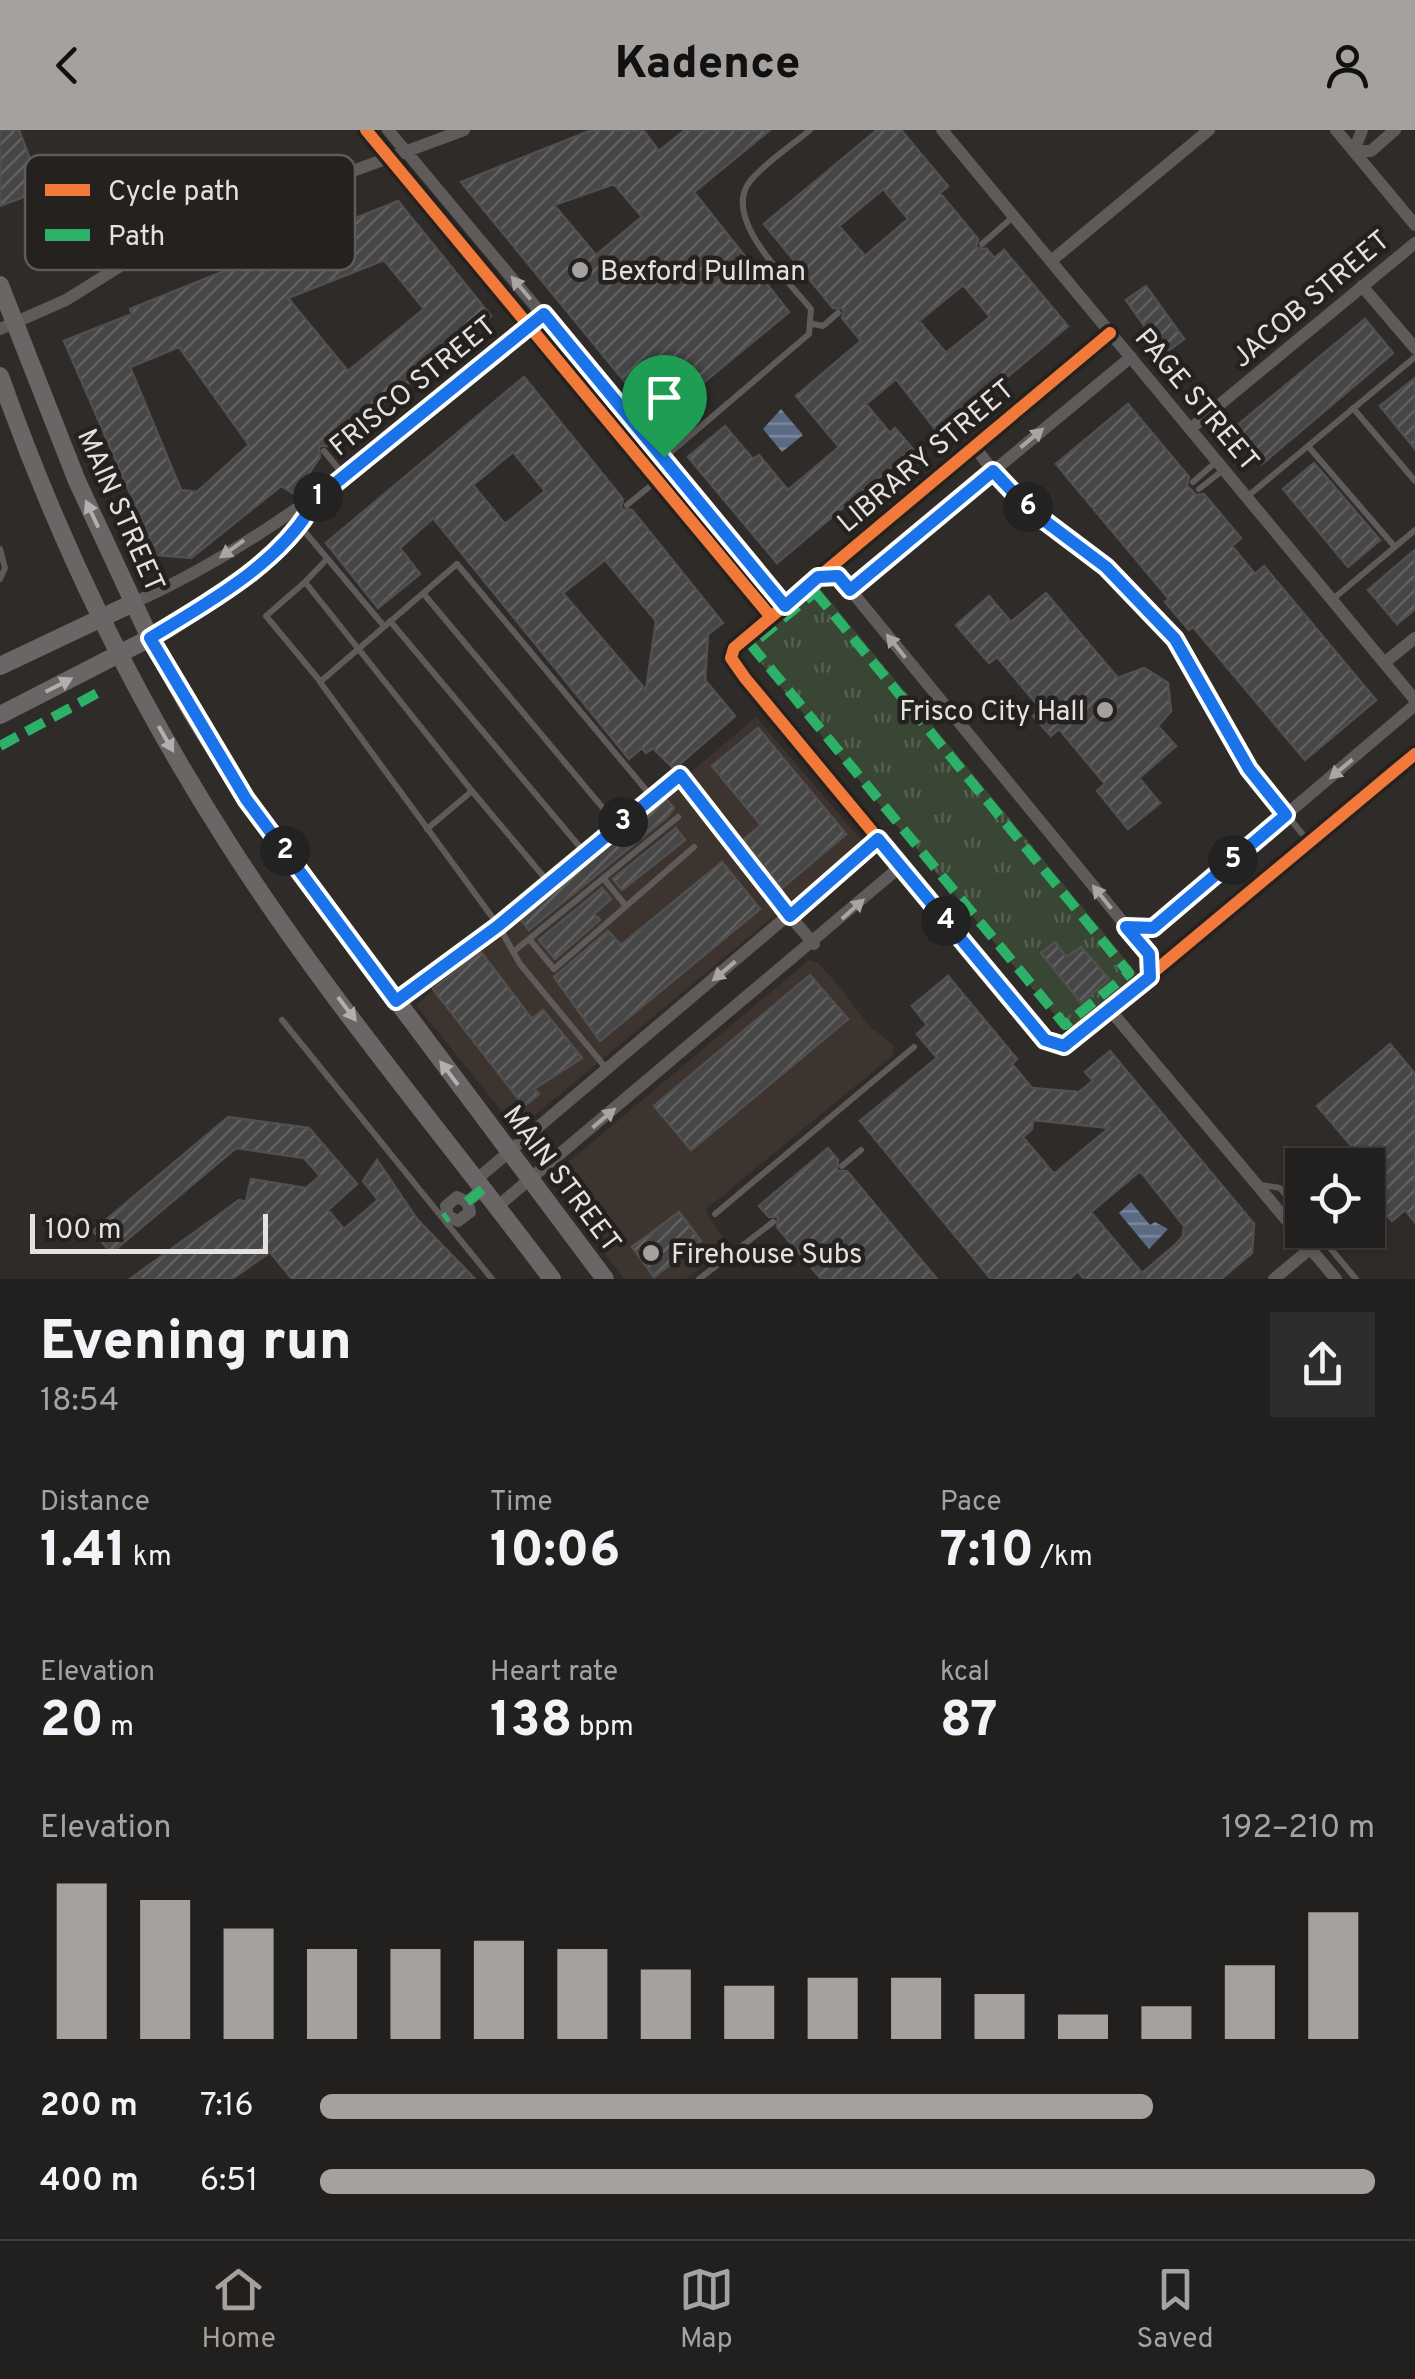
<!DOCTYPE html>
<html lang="en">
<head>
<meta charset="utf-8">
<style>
  body { margin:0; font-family:Overpass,sans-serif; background:#2e2d2c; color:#f1f3f6; height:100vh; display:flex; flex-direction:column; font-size:38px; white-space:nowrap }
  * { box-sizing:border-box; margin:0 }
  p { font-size:32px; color:#a2a3a4 }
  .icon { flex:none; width:55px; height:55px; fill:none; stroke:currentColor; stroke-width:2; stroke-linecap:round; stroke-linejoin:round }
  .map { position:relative; height:1149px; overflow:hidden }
  .drawer { display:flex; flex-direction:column; background:#22201f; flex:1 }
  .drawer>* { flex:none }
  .fabs { position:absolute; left:1285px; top:1018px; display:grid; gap:20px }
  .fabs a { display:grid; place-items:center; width:100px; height:100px; border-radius:0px; background:#22201f; box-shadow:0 2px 8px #0004,0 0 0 2px #3f3e3d; font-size:50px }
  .scale { position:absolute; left:30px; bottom:25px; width:238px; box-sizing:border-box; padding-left:10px; border:5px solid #e4e1df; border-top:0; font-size:28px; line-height:35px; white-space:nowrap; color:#e4e1df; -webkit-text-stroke:8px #25211f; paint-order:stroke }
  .pin { position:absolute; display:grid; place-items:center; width:85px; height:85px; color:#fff; margin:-102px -42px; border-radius:50% 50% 50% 0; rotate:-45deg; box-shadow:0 0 10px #0007 }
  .pin .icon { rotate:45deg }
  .km { position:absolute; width:50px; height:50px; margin:-25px; border-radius:50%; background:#222; color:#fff; font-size:28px; line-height:50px; text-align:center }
  .round { display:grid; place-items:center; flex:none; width:105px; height:105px; border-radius:0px; background:#2e2d2c }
  .overview { display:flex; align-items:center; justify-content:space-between; height:170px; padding:0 40px }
  h1 { font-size:55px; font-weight:800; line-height:75px }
  .stats { display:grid; grid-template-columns:repeat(3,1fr); gap:15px; height:170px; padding:10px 40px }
  .stats div { display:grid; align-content:center }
  .stats b { font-size:50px; font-weight:800 }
  .stats small { font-size:28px; font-weight:400 }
  .stats p { font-size:28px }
  .chart { height:280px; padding:20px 40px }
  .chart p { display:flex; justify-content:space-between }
  .chart svg { width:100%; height:180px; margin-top:10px; stroke:#a4a19f; stroke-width:6 }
  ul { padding:0 40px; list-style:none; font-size:32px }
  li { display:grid; grid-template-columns:160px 120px 1fr; align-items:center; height:75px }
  li i { height:25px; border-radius:12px; background:#a4a19f }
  header { display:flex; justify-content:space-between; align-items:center; height:130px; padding:0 40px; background:#a4a19f; color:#111; font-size:45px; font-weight:800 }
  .dock { display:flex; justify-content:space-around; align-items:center; height:140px; border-top:2px solid #3f3e3d; background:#22201f; font-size:28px; color:#a2a3a4 }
  .dock a { display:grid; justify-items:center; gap:5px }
  .dock .current { color:#a4a19f }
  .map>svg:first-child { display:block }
  .built { fill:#3d3430 }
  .park { fill:url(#park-tufts) }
  .water { fill:url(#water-rules) }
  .building { fill:url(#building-hatch); stroke:#514f50; stroke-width:2.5; fill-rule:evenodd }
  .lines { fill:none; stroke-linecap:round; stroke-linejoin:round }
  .lane { stroke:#5f5b5b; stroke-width:6 }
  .street { stroke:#5f5b5b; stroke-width:12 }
  .secondary { stroke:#6b6565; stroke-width:18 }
  .quiet { stroke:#2db169; stroke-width:10; stroke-dasharray:20 10; stroke-linecap:butt }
  .cycleway-casing { stroke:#25211f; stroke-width:19 }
  .cycleway { stroke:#f17a3a; stroke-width:12 }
  .oneway { fill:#a8a5a4 }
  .oneway2 { fill:#b4afae }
  .route-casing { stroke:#fff; stroke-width:20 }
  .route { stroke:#1a73e8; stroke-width:12 }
  .poi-dot { fill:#a4a19f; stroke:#25211f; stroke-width:4 }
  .labels { text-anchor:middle; stroke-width:9; stroke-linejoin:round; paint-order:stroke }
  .poi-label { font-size:28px; fill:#e4e1df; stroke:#25211f; text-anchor:start }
  .street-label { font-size:28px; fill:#e4e1df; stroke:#25211f }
  .key { fill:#25211f; stroke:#5e5b59; stroke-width:2.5 }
  .key-label { font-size:28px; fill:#e4e1df }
</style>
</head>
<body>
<header><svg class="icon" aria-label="back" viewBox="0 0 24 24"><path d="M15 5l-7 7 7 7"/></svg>Kadence<svg class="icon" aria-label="person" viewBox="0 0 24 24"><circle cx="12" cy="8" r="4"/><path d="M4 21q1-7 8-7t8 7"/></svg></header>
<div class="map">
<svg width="1415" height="1149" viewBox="0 0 1415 1149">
  <defs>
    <pattern id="park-tufts" width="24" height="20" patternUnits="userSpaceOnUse" patternTransform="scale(2.5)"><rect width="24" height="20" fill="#384633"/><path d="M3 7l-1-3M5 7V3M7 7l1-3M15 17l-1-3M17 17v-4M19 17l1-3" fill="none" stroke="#556050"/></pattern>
    <pattern id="water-rules" width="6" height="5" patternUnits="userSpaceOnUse" patternTransform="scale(2.5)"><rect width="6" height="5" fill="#5c6b84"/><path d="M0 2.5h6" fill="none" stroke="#7b879b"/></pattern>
    <pattern id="building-hatch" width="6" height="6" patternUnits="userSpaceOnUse" patternTransform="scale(2.5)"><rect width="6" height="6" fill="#474646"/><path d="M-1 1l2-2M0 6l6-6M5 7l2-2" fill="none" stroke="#616060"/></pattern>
  </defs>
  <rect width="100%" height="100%" fill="#2e2b29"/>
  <path class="built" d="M 756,587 L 863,712 L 517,1000 L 416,875 Z
    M 809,830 L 818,833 L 839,856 L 870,897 L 894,915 L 892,926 L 705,1080 L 724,1109 L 724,1121 L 686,1149 L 624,1149 L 557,1060 L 553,1045 Z"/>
  <path class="park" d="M 818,456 L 1139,846 L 1069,902 L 747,516 Z"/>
  <path class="water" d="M 781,279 L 803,305 L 782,322 L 763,299 Z
    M 1131,1072 L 1150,1095 L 1155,1092 L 1168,1099 L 1149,1119 L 1119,1083 Z"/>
  <path class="building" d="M 0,0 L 19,0 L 42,60 L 0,76 Z
    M 592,0 L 643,0 L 659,21 L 685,0 L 770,0 L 694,62 L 789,182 L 657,291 L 461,52 ZM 614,54 L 642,87 L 596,125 L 554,75 Z
    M 877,0 L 901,0 L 948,56 L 940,63 L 978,109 L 976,118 L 987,119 L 994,128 L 1004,120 L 1068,196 L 939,304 L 896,249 L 866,274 L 890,303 L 895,298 L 913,319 L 777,433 L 688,327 L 725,296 L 753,329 L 759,325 L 788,360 L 839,317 L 796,266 L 861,211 L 842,188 L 844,179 L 833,178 L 764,94 ZM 883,59 L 908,89 L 865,126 L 839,96 ZM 963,155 L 990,187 L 946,223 L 919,191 Z
    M 398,71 L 491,186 L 358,295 L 329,316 L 319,316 L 320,327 L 295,364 L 281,356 L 191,428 L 157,425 L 64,211 L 132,184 L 130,179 ZM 384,130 L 424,179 L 348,241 L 288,168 ZM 179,217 L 249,315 L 197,362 L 181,360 L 130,237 Z
    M 1146,156 L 1184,209 L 1164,224 L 1126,170 Z
    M 1365,189 L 1393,223 L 1262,334 L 1233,299 Z
    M 524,247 L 623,369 L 621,379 L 632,380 L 723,493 L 708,504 L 705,550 L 735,586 L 674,639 L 653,618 L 646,623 L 642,618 L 629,629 L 433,388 L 400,418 L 420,444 L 378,478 L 326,413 ZM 513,322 L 545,361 L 505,394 L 473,355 ZM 605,430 L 656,491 L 646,560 L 563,463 Z
    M 1415,248 L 1415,319 L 1380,276 Z
    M 1128,274 L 1189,347 L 1187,356 L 1196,365 L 1204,364 L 1241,408 L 1232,416 L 1255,444 L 1264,436 L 1376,570 L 1305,630 L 1193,497 L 1189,500 L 1165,472 L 1169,469 L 1056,334 Z
    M 1314,333 L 1380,410 L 1348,437 L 1283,359 Z
    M 1415,420 L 1415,479 L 1397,494 L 1368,460 Z
    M 1046,463 L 1118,548 L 1144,538 L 1168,553 L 1171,581 L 1158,596 L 1176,616 L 1139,648 L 1160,673 L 1128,699 L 1097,661 L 1105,654 L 1059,599 L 1051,606 L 1033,586 L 1041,579 L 997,527 L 989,533 L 956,495 L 989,466 L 1011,492 Z
    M 758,598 L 846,704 L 782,758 L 743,710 L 761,695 L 712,636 Z
    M 665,668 L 674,678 L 667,687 L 529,800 L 520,789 Z
    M 676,698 L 685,710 L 622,760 L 613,749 Z
    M 722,732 L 760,779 L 600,911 L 554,847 L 608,801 L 621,815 Z
    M 602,758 L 611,769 L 594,784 L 600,790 L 555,829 L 539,810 Z
    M 1055,812 L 1066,827 L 1081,817 L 1109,849 L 1081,873 L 1041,823 Z
    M 481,822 L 532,889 L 543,880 L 582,928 L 534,959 L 539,964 L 524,976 L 433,859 Z
    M 810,845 L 848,889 L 691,1020 L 654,976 Z
    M 948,846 L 1017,929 L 1012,934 L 1032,958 L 1079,962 L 1093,951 L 1085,942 L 1110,921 L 1254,1094 L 1252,1123 L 1221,1149 L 1084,1149 L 1078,1141 L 1069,1149 L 991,1149 L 860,991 L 937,928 L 917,904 L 927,895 L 912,876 ZM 1033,990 L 1109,998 L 1054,1044 L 1023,1007 L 1032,999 ZM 1140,1041 L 1184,1096 L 1183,1106 L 1174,1116 L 1142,1143 L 1091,1082 Z
    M 1390,914 L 1415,944 L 1415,1092 L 1405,1080 L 1392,1091 L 1368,1062 L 1368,1035 L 1317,976 Z
    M 228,987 L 309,998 L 357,1054 L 328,1080 L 344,1099 L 378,1070 L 363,1051 L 377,1030 L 417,1089 L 475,1149 L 292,1149 L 270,1122 L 232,1149 L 130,1149 L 239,1070 L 246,1072 L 251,1049 L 306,1058 L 320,1046 L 304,1028 L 236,1018 L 111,1123 L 93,1101 Z
    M 828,1018 L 838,1030 L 837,1041 L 847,1041 L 937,1149 L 821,1149 L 777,1097 L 778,1087 L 769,1087 L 759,1076 Z
    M 679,1082 L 701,1111 L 654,1147 L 632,1117 Z"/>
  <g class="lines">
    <path class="lane" d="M 982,114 L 1014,86
      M 813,194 L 823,196 L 838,183
      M 1353,278 L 1415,351
      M 1308,316 L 1395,417
      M 324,321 L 342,343
      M 651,339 L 809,204 L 811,179 C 788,150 719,87 751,50 C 767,31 791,16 810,0
      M 994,341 L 1029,379 L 1106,437 L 1175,509 L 1249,639 L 1309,712
      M 1193,352 L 1216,332
      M 1199,359 L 1222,341
      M 1248,366 L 1415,227
      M 627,375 L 671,339
      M 289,383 L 384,496
      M 0,419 L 5,438 L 0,449
      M 305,452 L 327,429
      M 423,463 L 618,696
      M 1333,469 L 1415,400
      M 390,491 L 585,723
      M 320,551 L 266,486 L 305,452 L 472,661
      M 427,699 L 472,661 L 549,753
      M 604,749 L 626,776
      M 530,810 L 554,839 L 694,717
      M 513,822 L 678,687
      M 397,870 L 498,795 L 680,645 L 788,783
      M 282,890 L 492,1149
      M 606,938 L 520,834 L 498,795 L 320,552 L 457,434 L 652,667
      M 842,1036 L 861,1020
      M 1262,1055 L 1280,1058 L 1302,1086
      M 715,1084 L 914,917
      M 1315,1100 L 1356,1149
      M 699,1149 L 773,1092"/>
    <path class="street" d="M 366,0 L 771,487
      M 388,0 L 785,475
      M 942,0 L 1415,570
      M 1336,0 L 1415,95
      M 1362,0 L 1354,21 L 1371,21 L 1395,0
      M 1051,131 L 1209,0
      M 1362,156 L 1415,218
      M 0,199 L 66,170 L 157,113 L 464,0
      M 1110,203 L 734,518 L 731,528 L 745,548 L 1045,910 L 1065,916 L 1415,624
      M 1190,299 L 1415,113
      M 974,316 L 993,341
      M 818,447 L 839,446 L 1149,824 L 1151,847
      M 850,460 L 1131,227
      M 133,473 C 283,406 406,295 534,192
      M 150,508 C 208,472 283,433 315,371
      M 1384,533 L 1415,508
      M 790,786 L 814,814
      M 1127,797 L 1153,798 L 1415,575
      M 1111,881 L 1336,1149
      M 477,1049 L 878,709
      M 467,1072 L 470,1082 L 458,1091 L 448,1086 L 446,1076 L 457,1067 L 467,1072 L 484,1058
      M 498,1076 L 901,736
      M 1274,1149 L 1311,1118"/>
    <path class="secondary" d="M 0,155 L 77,351 L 150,508 L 192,583 L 246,669 L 605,1149
      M 0,246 C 59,413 132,563 228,713 C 325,865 444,1005 552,1149
      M 0,536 L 133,473
      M 0,585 L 150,508"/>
    <path class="quiet" d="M 815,462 L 1129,843 L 1065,895 L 751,515 Z
      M 0,616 L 103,560
      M 467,1072 L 484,1058
      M 444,1089 L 448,1086"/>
    <g class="cycleway-casing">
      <path id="cycleway" d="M 366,0 L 771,487
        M 1110,203 L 734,518 L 731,528 L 745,548 L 1045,910 L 1065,916 L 1415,624"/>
    </g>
    <use href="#cycleway" class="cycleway"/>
  </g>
  <defs><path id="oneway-solid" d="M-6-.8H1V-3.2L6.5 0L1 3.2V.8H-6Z" transform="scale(2.5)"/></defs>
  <g class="oneway">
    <use href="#oneway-solid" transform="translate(521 158) rotate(-130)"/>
    <use href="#oneway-solid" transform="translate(1032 308) rotate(-40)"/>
    <use href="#oneway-solid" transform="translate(232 419) rotate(144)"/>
    <use href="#oneway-solid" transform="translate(896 516) rotate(-129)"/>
    <use href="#oneway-solid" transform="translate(1341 639) rotate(140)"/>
    <use href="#oneway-solid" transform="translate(1102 767) rotate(-129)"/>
    <use href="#oneway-solid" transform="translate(853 779) rotate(-42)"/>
    <use href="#oneway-solid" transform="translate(724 841) rotate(140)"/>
    <use href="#oneway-solid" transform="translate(604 988) rotate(-40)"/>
  </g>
  <g class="oneway2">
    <use href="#oneway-solid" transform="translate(92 384) rotate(-115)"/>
    <use href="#oneway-solid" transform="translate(59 555) rotate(-27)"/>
    <use href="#oneway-solid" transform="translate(166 609) rotate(60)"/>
    <use href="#oneway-solid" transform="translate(347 879) rotate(53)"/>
    <use href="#oneway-solid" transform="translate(449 943) rotate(-127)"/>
  </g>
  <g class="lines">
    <g class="route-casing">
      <path id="route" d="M 544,184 L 785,476 L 818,447 L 838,446 L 850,460 L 993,341 L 1029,379 L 1106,437 L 1175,509 L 1249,639 L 1286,685 L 1153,798 L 1126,797 L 1149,824 L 1150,847 L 1064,916 L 1045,910 L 878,709 L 790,786 L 680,645 L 498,796 L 396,871 L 246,669 L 150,508 C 209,472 283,432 316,369 Z"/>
    </g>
    <use href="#route" class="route"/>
  </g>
  <g class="poi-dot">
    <circle cx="580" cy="140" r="10"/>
    <circle cx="1105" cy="580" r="10"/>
    <circle cx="651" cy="1123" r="10"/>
  </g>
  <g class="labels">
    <g class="poi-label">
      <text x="600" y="150">Bexford Pullman</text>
      <text x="1085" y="590" text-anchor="end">Frisco City Hall</text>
      <text x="671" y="1133">Firehouse Subs</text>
    </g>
    <g class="street-label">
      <text transform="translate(1310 168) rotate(-40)" y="10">JACOB STREET</text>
      <text transform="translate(412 255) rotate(-39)" y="10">FRISCO STREET</text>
      <text transform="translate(1198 269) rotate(50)" y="10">PAGE STREET</text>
      <text transform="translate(925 325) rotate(-40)" y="10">LIBRARY STREET</text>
      <text transform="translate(122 380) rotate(66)" y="10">MAIN STREET</text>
      <text transform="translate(563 1048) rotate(53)" y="10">MAIN STREET</text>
    </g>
  </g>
  <rect x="25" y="25" width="330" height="115" rx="15" class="key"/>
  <rect x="45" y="54" width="45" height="12" fill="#f17a3a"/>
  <rect x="45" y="99" width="45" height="12" fill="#2db169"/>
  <g class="key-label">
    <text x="108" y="70">Cycle path</text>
    <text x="108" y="115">Path</text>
  </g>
</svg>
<div class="fabs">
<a><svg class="icon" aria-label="locate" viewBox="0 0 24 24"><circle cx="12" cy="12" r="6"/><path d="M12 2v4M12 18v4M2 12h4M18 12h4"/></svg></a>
</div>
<div class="scale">100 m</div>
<div class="pin" style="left:664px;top:327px;background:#1e9e55"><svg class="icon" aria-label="arrive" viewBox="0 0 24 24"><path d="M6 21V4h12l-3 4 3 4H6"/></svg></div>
<b class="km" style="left:318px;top:367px">1</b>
<b class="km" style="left:285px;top:721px">2</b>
<b class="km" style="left:623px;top:692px">3</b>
<b class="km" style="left:946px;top:791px">4</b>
<b class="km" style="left:1233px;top:730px">5</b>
<b class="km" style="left:1028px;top:377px">6</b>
</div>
<section class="drawer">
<div class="overview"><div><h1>Evening run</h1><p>18:54</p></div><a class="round"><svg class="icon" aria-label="share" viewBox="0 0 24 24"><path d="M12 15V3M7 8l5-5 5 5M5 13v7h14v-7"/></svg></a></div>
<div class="stats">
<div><p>Distance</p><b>1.41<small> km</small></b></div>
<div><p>Time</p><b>10:06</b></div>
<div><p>Pace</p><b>7:10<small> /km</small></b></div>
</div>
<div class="stats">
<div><p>Elevation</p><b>20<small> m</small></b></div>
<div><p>Heart rate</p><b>138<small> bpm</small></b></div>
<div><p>kcal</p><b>87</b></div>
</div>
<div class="chart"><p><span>Elevation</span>192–210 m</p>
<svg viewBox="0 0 160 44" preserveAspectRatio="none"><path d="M5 44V6M15 44V10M25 44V17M35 44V22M45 44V22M55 44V20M65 44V22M75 44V27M85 44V31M95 44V29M105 44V29M115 44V33M125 44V38M135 44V36M145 44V26M155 44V13"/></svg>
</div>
<ul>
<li><b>200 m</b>7:16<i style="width:79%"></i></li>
<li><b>400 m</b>6:51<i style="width:100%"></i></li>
</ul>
</section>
<nav class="dock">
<a class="current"><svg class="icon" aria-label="home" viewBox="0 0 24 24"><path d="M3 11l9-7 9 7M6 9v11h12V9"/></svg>Home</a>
<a><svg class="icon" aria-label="map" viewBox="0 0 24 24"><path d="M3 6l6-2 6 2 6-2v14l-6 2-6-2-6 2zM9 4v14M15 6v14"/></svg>Map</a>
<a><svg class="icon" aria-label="saved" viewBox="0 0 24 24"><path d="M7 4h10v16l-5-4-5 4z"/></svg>Saved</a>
</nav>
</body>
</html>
